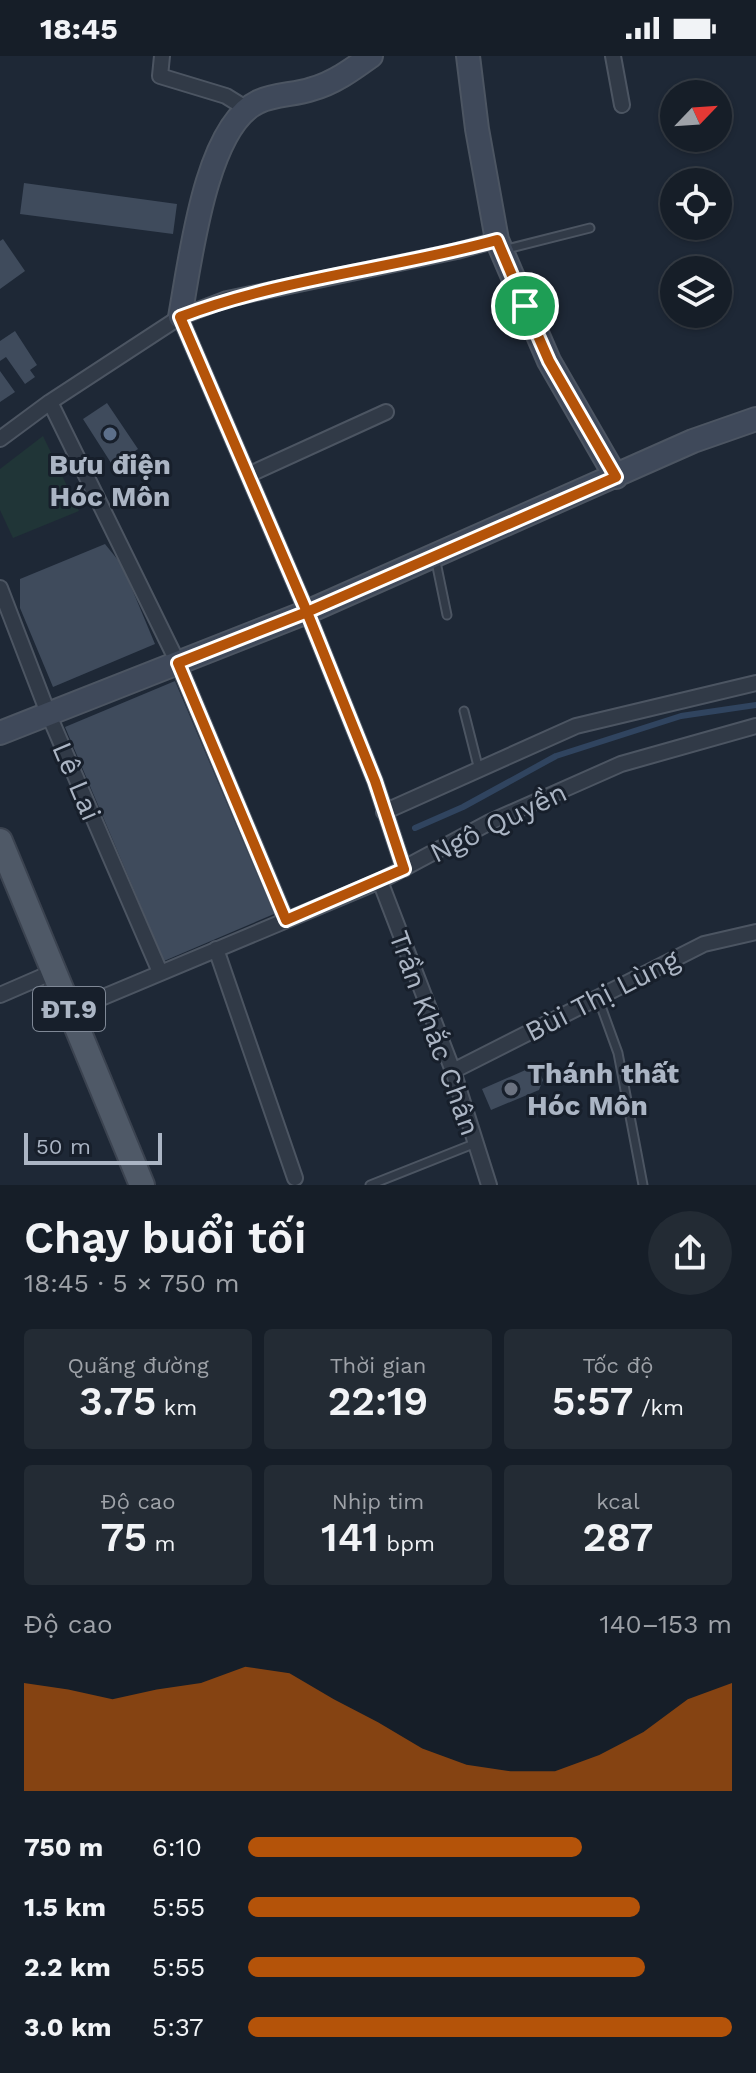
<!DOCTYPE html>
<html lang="vi">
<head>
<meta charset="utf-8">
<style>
  body { margin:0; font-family:"Work Sans",sans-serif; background:#232b34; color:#f1f3f6; height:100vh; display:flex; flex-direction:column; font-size:30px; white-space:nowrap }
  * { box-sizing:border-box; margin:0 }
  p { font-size:26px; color:#9ea2a8 }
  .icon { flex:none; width:44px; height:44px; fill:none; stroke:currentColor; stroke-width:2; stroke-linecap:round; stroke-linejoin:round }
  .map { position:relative; height:1129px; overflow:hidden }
  .sheet { display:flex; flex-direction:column; background:#161e28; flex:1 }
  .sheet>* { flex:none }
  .needle { width:52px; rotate:65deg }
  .fabs { position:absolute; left:660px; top:24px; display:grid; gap:16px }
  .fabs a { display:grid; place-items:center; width:72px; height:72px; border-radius:50%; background:#161e28; box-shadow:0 2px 6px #0004,0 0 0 2px #353c45; font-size:40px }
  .scale { position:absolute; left:24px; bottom:20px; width:138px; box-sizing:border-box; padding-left:8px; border:4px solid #abb5c4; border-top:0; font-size:22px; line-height:28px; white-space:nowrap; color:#abb5c4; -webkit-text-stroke:6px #171f2b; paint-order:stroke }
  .pin { position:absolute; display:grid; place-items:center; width:68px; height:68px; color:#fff; margin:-34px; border:4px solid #fff; border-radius:50%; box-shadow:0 2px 8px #0007 }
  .round { display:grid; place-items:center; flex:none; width:84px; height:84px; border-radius:42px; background:#232b34 }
  .head { display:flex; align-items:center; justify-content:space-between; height:136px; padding:0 24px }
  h1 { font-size:44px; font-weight:600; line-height:60px }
  .metrics { display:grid; grid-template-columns:repeat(3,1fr); gap:12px; height:136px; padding:8px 24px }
  .metrics div { display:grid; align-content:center; border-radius:8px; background:#232b34; text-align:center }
  .metrics b { font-size:40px; font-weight:600 }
  .metrics small { font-size:22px; font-weight:400 }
  .metrics p { font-size:22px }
  .chart { height:224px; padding:16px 24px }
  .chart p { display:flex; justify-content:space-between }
  .chart svg { width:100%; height:144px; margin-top:8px; fill:#b45309; opacity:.7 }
  ul { padding:0 24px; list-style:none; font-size:26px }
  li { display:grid; grid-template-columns:128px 96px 1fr; align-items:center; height:60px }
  li i { height:20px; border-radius:10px; background:#b45309 }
  .status { display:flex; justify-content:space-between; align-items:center; height:56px; padding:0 40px; background:#161e28; direction:ltr }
  .status svg { height:22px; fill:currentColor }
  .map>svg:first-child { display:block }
  .green { fill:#203537 }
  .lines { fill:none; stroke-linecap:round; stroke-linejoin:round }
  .stream { stroke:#30445f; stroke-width:6 }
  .building { fill:#3f4b5c }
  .lane-casing { stroke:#4c5562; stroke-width:11 }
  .street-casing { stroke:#4c5562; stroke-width:18 }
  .secondary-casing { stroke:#4c5562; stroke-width:26 }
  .primary-casing { stroke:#3b4350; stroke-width:28 }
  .lane { stroke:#313a47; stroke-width:7 }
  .street { stroke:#313a47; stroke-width:14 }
  .secondary { stroke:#3f495a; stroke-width:22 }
  .primary { stroke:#4f5967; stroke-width:24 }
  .route-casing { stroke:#fff; stroke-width:16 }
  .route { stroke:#b45309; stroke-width:10 }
  .service-dot { fill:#5c6f8a; stroke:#171f2b; stroke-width:3 }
  .worship-dot { fill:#6b7280; stroke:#171f2b; stroke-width:3 }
  .labels { text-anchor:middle; stroke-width:6; stroke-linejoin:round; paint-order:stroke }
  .shield { fill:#171f2b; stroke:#7f8896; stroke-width:2 }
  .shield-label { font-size:26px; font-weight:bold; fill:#abb5c4 }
  .poi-label { font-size:28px; font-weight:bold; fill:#abb5c4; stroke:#171f2b }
  .street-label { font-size:28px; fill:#abb5c4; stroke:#171f2b }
</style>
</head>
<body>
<div class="status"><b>18:45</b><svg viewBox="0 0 49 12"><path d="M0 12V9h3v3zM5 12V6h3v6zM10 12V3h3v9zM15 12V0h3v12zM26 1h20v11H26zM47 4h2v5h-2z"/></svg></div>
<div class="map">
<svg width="756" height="1129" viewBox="0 0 756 1129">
  <rect width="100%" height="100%" fill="#1e2836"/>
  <path class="green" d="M 43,380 L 79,455 L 13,482 L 0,454 L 0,413 Z"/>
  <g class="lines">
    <path class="stream" d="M 415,772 L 463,751 L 556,700 L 681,660 L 756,649"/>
  </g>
  <path class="building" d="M 24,127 L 177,148 L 173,178 L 20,158 Z
    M 3,183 L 25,215 L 0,233 L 0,185 Z
    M 15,275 L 37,309 L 30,314 L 35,321 L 25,328 L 6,301 L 0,305 L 0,285 Z
    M 0,315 L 15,336 L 0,346 Z
    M 107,347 L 138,393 L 113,410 L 83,363 Z
    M 105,488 L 122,509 L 155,588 L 53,631 L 20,552 L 20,523 Z
    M 175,625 L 274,858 L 164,905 L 65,671 Z
    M 530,1012 L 539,1015 L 543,1024 L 539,1034 L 491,1054 L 482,1033 Z"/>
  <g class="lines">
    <g class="lane-casing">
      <path id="lane" d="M 507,193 L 590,172
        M 435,501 L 447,559
        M 464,655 L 479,714
        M 598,942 L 618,997 L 643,1129
        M 370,1129 L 476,1087"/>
    </g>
    <g class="street-casing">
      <path id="street" d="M 162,0 L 160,20 L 226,40 L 247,53
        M 613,0 L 622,49
        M 180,261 L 307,556 L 375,725 L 404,813
        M 50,346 L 178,607 L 286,864
        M 0,383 L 50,346 L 180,261 L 227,243 L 457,195 L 497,184
        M 248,419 L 386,356
        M 0,532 L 48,657 L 160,916
        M 384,756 L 576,670 L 756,627
        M 380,825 L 453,1015 L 489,1129
        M 216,893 L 295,1122
        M 0,939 L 53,916
        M 70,955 L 380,825 L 490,766 L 621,708 L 756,670
        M 453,1015 L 704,888 L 756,876"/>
    </g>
    <g class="secondary-casing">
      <path id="secondary" d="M 468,0 L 477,73 L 497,184 L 549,305 L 616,421
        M 180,261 C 190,207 205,71 258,46 C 274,38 295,39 312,33 C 334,27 353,13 371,0
        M 0,677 L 307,556 L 693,385 L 756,363"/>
    </g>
    <g class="primary-casing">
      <path id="primary" d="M 0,785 L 142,1129"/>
    </g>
    <use href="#lane" class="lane"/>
    <use href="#street" class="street"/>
    <use href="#secondary" class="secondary"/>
    <use href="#primary" class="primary"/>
  </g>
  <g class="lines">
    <g class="route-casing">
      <path id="route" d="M 525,250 L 549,305 L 616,421 L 307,556 L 178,607 L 286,864 L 404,813 L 375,725 L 307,556 L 180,261 C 282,222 392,213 497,184 L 525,250"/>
    </g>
    <use href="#route" class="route"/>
  </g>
  <circle class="service-dot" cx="110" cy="378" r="8"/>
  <circle class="worship-dot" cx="511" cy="1033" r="8"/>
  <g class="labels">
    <rect class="shield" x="33" y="931" width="72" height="44" rx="6"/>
    <g class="shield-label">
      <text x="69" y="962">ĐT.9</text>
    </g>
    <g class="poi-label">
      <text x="110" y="418">Bưu điện<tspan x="110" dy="32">Hóc Môn</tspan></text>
      <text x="527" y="1027" text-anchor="start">Thánh thất<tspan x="527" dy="32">Hóc Môn</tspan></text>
    </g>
    <g class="street-label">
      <text transform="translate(77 725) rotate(67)" y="10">Lê Lai</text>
      <text transform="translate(498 766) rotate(-26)" y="10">Ngô Quyền</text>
      <text transform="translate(602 939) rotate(-27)" y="10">Bùi Thị Lùng</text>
      <text transform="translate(435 977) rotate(70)" y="10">Trần Khắc Chân</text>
    </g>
  </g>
</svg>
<div class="fabs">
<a><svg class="needle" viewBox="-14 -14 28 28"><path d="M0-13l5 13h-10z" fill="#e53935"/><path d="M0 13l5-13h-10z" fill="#9ea2a8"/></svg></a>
<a><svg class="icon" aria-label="locate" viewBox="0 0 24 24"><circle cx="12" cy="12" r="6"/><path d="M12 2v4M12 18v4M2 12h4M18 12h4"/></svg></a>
<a><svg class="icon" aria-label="layers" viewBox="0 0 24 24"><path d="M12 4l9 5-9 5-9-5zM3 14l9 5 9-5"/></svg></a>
</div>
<div class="scale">50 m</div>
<div class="pin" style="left:525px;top:250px;background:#1e9e55"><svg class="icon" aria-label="arrive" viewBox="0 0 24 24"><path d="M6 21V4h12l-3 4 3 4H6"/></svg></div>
</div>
<section class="sheet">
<div class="head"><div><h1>Chạy buổi tối</h1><p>18:45 · 5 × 750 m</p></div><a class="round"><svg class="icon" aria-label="share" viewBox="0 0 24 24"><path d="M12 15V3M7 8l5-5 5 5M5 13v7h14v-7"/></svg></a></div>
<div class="metrics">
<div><p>Quãng đường</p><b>3.75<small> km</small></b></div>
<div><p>Thời gian</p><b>22:19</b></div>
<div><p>Tốc độ</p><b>5:57<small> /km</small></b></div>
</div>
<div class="metrics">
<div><p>Độ cao</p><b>75<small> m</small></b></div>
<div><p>Nhịp tim</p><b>141<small> bpm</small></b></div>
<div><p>kcal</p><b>287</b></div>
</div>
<div class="chart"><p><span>Độ cao</span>140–153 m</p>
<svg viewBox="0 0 160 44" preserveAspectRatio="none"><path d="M0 44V11L10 13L20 16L30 13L40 11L50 6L60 8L70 16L80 23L90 31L100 36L110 38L120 38L130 33L140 26L150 16L160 11V44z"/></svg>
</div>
<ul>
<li><b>750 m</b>6:10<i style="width:69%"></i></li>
<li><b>1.5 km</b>5:55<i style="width:81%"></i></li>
<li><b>2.2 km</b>5:55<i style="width:82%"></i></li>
<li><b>3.0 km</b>5:37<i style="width:100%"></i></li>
</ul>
</section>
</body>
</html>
